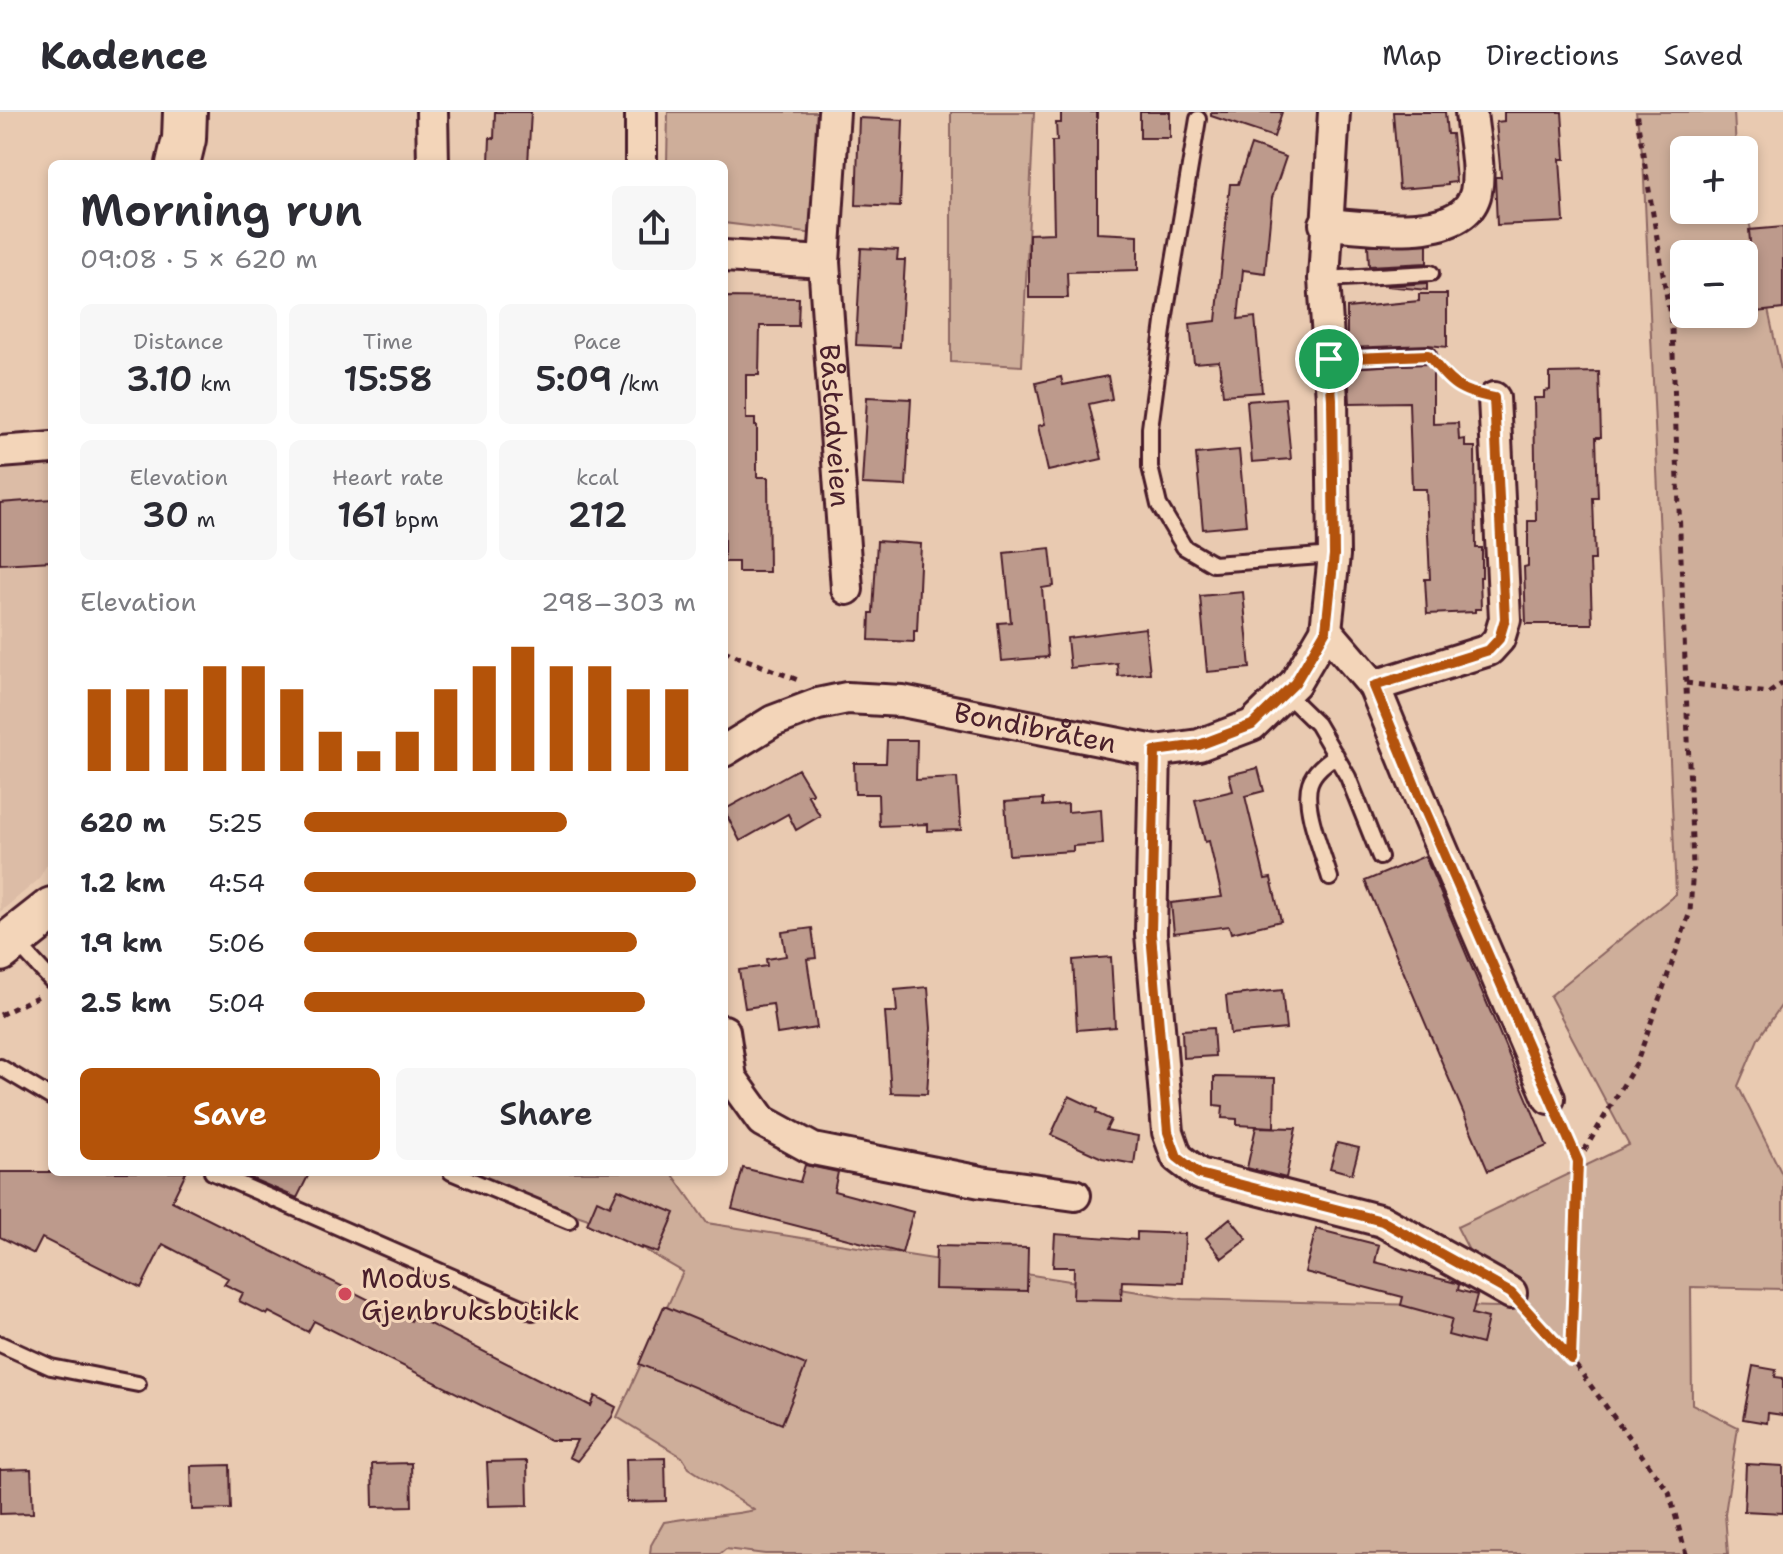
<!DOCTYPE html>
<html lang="en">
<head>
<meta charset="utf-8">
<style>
  body { margin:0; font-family:"Shantell Sans",sans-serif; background:#f7f7f7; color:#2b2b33; height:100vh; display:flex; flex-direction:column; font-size:30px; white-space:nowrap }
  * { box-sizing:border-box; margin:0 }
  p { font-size:26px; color:#7c7c81 }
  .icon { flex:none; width:44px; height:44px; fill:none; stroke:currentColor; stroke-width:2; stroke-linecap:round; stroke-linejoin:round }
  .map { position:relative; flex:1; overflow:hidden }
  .panel { position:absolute; left:48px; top:48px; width:680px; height:1016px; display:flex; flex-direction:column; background:#fff; border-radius:12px; box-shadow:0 4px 12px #0003 }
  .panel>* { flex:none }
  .buttons { position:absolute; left:1670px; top:24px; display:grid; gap:16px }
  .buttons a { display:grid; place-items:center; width:88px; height:88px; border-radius:12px; background:#fff; box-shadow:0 4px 12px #0003; font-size:40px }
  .pin { position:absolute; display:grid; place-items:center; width:68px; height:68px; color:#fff; margin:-34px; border:4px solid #fff; border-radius:50%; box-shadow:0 2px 8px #0007 }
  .round { display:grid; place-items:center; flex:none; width:84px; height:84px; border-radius:12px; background:#f7f7f7 }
  .overview { display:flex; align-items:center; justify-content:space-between; height:136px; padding:0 32px }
  h1 { font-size:44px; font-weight:600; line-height:60px }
  .metrics { display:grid; grid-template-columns:repeat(3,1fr); gap:12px; height:136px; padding:8px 32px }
  .metrics div { display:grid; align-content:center; border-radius:12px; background:#f7f7f7; text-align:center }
  .metrics b { font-size:34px; font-weight:600 }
  .metrics small { font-size:22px; font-weight:400 }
  .metrics p { font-size:22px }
  .chart { height:224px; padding:16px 32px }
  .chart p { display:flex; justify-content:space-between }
  .chart svg { width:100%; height:144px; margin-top:8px; stroke:#b45309; stroke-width:6 }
  .primary-button { display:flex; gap:16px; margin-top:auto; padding:16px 32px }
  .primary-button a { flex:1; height:92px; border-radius:12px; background:#b45309; color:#fff; font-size:32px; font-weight:600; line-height:92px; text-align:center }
  .primary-button a+a { background:#f7f7f7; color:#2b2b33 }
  ul { padding:0 32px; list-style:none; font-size:26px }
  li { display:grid; grid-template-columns:128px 96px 1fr; align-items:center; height:60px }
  li i { height:20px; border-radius:10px; background:#b45309 }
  header { display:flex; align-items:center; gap:48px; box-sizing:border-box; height:112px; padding:0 40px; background:#fff; border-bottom:2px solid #e1e1e2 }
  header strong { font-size:38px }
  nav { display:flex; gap:44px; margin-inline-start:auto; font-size:28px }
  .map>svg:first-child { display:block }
  .built { fill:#dcbca6 }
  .green { fill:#ceae9a; stroke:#8c6662; stroke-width:2; fill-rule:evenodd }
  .building { fill:#bd9a8c; stroke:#4a1f2b; stroke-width:2 }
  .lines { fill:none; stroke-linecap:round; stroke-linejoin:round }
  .lane-casing { stroke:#4a1f2b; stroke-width:20 }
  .street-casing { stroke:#4a1f2b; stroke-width:36 }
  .secondary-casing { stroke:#4a1f2b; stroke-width:48 }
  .path { stroke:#4a1f2b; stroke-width:5; stroke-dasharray:6 6; stroke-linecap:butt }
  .lane { stroke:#f3d5b9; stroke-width:14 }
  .street { stroke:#f3d5b9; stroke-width:30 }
  .secondary { stroke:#f3d5b9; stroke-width:42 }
  .route-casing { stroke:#fff; stroke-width:16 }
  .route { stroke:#b45309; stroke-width:10 }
  .poi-dot { fill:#d1495b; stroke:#f3d5b9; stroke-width:3 }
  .labels { text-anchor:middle; stroke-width:6; stroke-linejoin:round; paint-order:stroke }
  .street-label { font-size:28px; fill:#4a1f2b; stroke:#f3d5b9 }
  .poi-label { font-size:28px; fill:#4a1f2b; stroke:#f3d5b9; text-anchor:start }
</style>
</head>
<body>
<header>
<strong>Kadence</strong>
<nav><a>Map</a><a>Directions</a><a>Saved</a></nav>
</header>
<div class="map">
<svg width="1783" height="1442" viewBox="0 0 1783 1442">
  <rect width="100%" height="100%" fill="#e9cab1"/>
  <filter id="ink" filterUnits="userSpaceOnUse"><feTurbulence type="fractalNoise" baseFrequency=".0125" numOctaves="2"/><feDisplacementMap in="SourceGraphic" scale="16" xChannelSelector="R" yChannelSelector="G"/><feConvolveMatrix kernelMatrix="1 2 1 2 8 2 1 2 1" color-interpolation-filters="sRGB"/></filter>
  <g filter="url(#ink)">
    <path class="built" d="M 52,334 L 52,744 L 38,768 L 0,800 L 0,338 Z"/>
    <path class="green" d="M 668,0 L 823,0 L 815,122 L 724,111 L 724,52 L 667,52 Z
      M 951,0 L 1034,0 L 1022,254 L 951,250 Z
      M 1636,0 L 1734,0 L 1736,38 L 1684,38 L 1684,98 L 1744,98 L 1744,86 L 1783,267 L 1783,891 L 1758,927 L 1738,974 L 1783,1064 L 1783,1177 L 1691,1175 L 1692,1292 L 1738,1315 L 1725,1402 L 1728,1442 L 765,1442 L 726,1437 L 720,1442 L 650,1442 L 651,1433 L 664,1410 C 694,1404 724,1405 754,1398 L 689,1356 L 682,1345 L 617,1305 L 683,1160 L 597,1110 L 450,1060 L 671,1060 L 707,1111 L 1183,1187 L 1498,1195 L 1457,1115 L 1629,1033 L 1550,884 L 1676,782 L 1643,45 ZM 1684,142 L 1744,142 L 1744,202 L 1684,202 Z"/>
    <path class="building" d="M 495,0 L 531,0 L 528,52 L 492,52 L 489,50 L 490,26 L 494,27 Z
      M 1061,0 L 1097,0 L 1097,121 L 1138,123 L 1138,158 L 1067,160 L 1068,186 L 1029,186 L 1029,122 L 1054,121 L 1052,29 L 1057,29 L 1056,11 L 1061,11 Z
      M 1140,0 L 1170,0 L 1170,26 L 1140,26 Z
      M 1211,0 L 1282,0 L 1274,25 L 1211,4 Z
      M 1393,0 L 1445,0 L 1447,22 L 1452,22 L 1456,70 L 1448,71 L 1448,73 L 1399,77 Z
      M 1504,0 L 1562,0 L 1565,47 L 1560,47 L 1564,110 L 1497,113 L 1495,65 L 1501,65 L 1496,10 L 1504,9 Z
      M 859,6 L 903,8 L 900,95 L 856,93 Z
      M 1251,33 L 1286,45 L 1272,86 L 1265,161 L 1243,158 L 1238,207 L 1255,205 L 1262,280 L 1223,283 L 1219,249 L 1194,251 L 1190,212 L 1216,209 L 1230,72 L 1238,72 Z
      M 1783,115 L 1783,197 L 1756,200 L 1749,118 Z
      M 1427,132 L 1427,151 L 1369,154 L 1368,133 Z
      M 861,136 L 898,138 L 897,148 L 905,148 L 900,235 L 856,233 Z
      M 1427,171 L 1427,178 L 1386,174 Z
      M 1419,182 L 1447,182 L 1447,235 L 1428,233 L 1347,236 L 1347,196 L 1419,189 Z
      M 724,185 L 799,186 L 798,214 L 760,214 L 759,263 L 746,263 L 746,307 L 755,307 L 755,314 L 757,314 L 757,365 L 768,365 L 769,460 L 738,460 L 738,450 L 724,450 Z
      M 1433,251 L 1433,312 L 1458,311 L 1459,328 L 1465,327 L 1465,335 L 1475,335 L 1476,436 L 1482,436 L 1482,465 L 1480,465 L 1481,497 L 1475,497 L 1475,500 L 1427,502 L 1425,467 L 1430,467 L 1426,377 L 1412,377 L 1409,290 L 1350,291 L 1348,256 Z
      M 1599,260 L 1601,325 L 1596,325 L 1598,386 L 1593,386 L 1595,448 L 1590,448 L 1592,512 L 1526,512 L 1524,455 L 1528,454 L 1528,409 L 1536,409 L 1534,286 L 1544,286 L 1544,279 L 1550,278 L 1550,261 Z
      M 1108,264 L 1112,287 L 1089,292 L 1102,347 L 1048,359 L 1038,314 L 1045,312 L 1036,271 L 1061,265 L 1063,273 Z
      M 867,285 L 911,287 L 906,374 L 862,372 Z
      M 1285,286 L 1291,347 L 1252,350 L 1247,289 Z
      M 1239,338 L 1246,413 L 1203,417 L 1196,342 Z
      M 52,387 L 52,449 L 0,452 L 0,391 Z
      M 877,429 L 921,432 L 917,519 L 914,519 L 914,530 L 869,528 L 870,501 L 873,501 Z
      M 1050,436 L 1054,474 L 1042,476 L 1048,545 L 1002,549 L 998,511 L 1011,510 L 1004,441 Z
      M 1243,480 L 1250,556 L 1207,560 L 1200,484 Z
      M 1145,516 L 1150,561 L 1118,564 L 1117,551 L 1070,556 L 1067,526 Z
      M 887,628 L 917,628 L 916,668 L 957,666 L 961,718 L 928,719 L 928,712 L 879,714 L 878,682 L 855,682 L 854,651 L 886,651 Z
      M 1258,656 L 1264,679 L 1245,684 L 1265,767 L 1271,766 L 1281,809 L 1231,821 L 1229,814 L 1174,821 L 1171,791 L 1222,785 L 1209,729 L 1205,730 L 1195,688 L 1233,679 L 1229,663 Z
      M 798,657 L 813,682 L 807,682 L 820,704 L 796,718 L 788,702 L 740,729 L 724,698 Z
      M 1043,687 L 1043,694 L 1068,692 L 1068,700 L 1101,697 L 1103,732 L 1073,734 L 1073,739 L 1009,743 L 1005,690 Z
      M 1425,744 L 1547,1034 L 1488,1059 L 1365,769 Z
      M 812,816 L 816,846 L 807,847 L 817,916 L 777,922 L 773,892 L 745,896 L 739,858 L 767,854 L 766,847 L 786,844 L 782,820 Z
      M 1111,845 L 1115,915 L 1077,918 L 1073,848 Z
      M 928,875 L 931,916 L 927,982 L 891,981 L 885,900 L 897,900 L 895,878 Z
      M 1282,878 L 1286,917 L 1230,922 L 1226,884 Z
      M 1213,916 L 1215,944 L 1183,946 L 1182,918 Z
      M 1214,965 L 1275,966 L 1274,1015 L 1237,1013 L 1237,1007 L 1222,1006 L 1223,994 L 1214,993 Z
      M 1069,984 L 1097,997 L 1096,1001 L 1111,1008 L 1106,1018 L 1138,1024 L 1134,1052 L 1102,1046 L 1051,1023 Z
      M 1256,1015 L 1296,1016 L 1286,1066 L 1247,1056 Z
      M 1337,1031 L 1359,1036 L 1352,1062 L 1330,1056 Z
      M 805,1053 L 838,1060 L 834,1079 L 913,1100 L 902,1141 L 732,1097 L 743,1056 L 800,1070 Z
      M 0,1060 L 186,1060 L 172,1089 L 411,1209 L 414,1204 L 591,1294 L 595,1284 L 616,1295 L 612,1305 L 577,1349 L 569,1345 L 577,1328 L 550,1328 L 314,1209 L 308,1220 L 269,1200 L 267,1203 L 239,1189 L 243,1181 L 224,1172 L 228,1166 L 163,1132 L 141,1176 L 42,1126 L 34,1142 L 0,1125 Z
      M 237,1060 L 310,1060 L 297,1086 Z
      M 618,1077 L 675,1101 L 658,1141 L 642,1135 L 641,1137 L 587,1112 L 597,1088 L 610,1094 Z
      M 1230,1106 L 1247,1127 L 1222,1146 L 1206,1126 Z
      M 1316,1117 L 1379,1133 L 1375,1150 L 1456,1171 L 1459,1173 L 1458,1178 L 1477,1183 L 1472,1202 L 1488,1206 L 1482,1232 L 1448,1223 L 1452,1207 L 1401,1193 L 1403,1185 L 1305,1160 Z
      M 1137,1120 L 1185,1122 L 1183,1171 L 1122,1169 L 1121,1188 L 1073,1187 L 1074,1155 L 1053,1155 L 1055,1122 L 1137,1128 Z
      M 936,1134 L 1028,1136 L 1027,1179 L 935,1177 Z
      M 664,1194 L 806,1253 L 782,1312 L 639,1252 Z
      M 1753,1254 L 1776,1258 L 1775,1265 L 1783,1266 L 1783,1303 L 1768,1301 L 1767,1311 L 1743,1307 Z
      M 665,1346 L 666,1389 L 627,1390 L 626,1347 Z
      M 527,1349 L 528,1393 L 489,1394 L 487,1350 Z
      M 411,1351 L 412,1394 L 373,1395 L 372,1352 Z
      M 1746,1352 L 1783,1354 L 1783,1401 L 1744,1399 Z
      M 230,1353 L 231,1397 L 192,1398 L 191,1354 Z
      M 31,1357 L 33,1401 L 0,1402 L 0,1358 Z"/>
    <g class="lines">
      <g class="lane-casing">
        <path id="lane" d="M 1198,7 L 1165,203 L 1150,316 L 1150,355 L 1159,393 L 1184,435 L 1213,452 L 1334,443
          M 1324,167 L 1431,161
          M 1329,247 L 1428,243
          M 1285,581 L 1317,612 L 1348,665 L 1380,745
          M 1330,766 C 1323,742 1302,694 1310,671 C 1314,659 1325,651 1336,643
          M 17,831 L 52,869
          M 0,955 L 52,986
          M 212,1060 L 533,1200
          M 451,1060 L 569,1109
          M 0,1232 L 51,1255 L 138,1272"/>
      </g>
      <g class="street-casing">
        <g id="street">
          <path d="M 432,0 L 433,52"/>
          <path d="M 641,52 L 641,0"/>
          <path d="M 1325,112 C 1364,114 1465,132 1476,80 C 1481,55 1473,25 1471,0"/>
          <path d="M 724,144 L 824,150 L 834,0"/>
          <path id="s1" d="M 824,150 L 847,477"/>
          <path d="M 0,340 L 52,336"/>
          <path d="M 1326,518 L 1374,574 L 1425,698 L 1549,986"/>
          <path d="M 1374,574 L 1489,538 L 1499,527 L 1505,507 L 1494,286"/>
          <path id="s2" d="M 724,639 L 773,609 L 818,592 L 847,586 L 902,589 L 1155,639 L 1199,633 L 1252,613 L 1295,571 L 1326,518 L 1334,443 L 1332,287 L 1324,167 L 1334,0"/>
          <path d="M 1155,639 L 1151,822 L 1168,1020 L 1177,1045 L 1199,1062 L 1382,1109 L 1511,1181"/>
          <path d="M 724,919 L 731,966 L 762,1009 L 813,1037 L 981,1070 L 1075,1083"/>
        </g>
      </g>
      <g class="secondary-casing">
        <path id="secondary" d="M 178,52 L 184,27 L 185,0
          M 0,838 L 52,797"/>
      </g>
      <path class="path" d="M 1439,257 L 1447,267 L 1467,281
        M 724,539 L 798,568
        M 1686,571 L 1769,581 L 1783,571
        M 0,903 L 39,884
        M 1560,1009 L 1578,1049 L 1571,1247
        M 1578,1049 L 1637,950 L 1690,800 L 1693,754 L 1672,216 L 1636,0
        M 1528,1200 L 1571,1247 L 1669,1380 L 1686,1442"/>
      <use href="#lane" class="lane"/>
      <use href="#street" class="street"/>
      <use href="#secondary" class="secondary"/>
    </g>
  </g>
  <g class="lines" filter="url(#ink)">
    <g class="route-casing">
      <path id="route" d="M 1428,243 C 1452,273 1457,279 1494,286 L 1505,507 L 1499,527 L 1489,538 L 1374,574 L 1425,698 L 1578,1049 L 1571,1247 L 1511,1181 L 1382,1109 L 1199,1062 L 1177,1045 L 1168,1020 L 1151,822 L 1155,639 L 1199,633 L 1252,613 L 1295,571 L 1326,518 L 1334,443 L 1332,287 L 1329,247 Z"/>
    </g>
    <use href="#route" class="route"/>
  </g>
  <circle class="poi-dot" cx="345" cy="1182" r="8"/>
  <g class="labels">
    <g class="street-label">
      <text dy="10" stroke="none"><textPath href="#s1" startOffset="164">Båstadveien</textPath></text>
      <text dy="10" stroke="none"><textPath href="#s2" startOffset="326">Bondibråten</textPath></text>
    </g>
    <g class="poi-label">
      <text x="361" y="1176">Modus<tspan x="361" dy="32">Gjenbruksbutikk</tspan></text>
    </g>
  </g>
</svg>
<div class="buttons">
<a>+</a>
<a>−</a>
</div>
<div class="pin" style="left:1329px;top:247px;background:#1e9e55"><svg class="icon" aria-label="arrive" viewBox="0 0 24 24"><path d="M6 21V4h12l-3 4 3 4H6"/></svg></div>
<section class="panel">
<div class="overview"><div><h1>Morning run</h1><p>09:08 · 5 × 620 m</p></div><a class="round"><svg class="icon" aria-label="share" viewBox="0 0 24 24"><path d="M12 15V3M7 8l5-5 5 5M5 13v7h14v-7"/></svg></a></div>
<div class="metrics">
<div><p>Distance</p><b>3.10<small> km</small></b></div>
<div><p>Time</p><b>15:58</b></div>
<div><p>Pace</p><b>5:09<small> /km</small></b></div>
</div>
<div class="metrics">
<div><p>Elevation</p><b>30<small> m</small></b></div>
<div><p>Heart rate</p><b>161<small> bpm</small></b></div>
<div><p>kcal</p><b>212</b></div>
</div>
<div class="chart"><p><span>Elevation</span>298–303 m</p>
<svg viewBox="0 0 160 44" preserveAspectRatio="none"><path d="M5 44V19M15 44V19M25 44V19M35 44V12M45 44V12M55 44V19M65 44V32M75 44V38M85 44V32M95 44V19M105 44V12M115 44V6M125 44V12M135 44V12M145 44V19M155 44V19"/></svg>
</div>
<ul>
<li><b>620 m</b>5:25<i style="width:67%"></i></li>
<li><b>1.2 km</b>4:54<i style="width:100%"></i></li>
<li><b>1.9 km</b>5:06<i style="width:85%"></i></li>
<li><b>2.5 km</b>5:04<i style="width:87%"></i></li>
</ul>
<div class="primary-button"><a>Save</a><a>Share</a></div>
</section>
</div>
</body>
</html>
